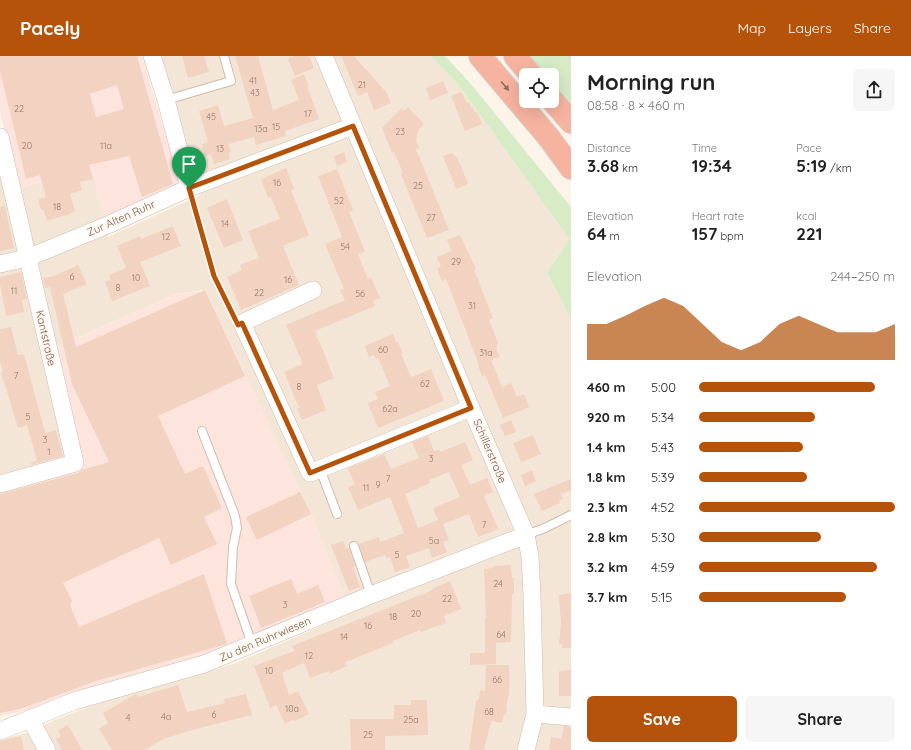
<!DOCTYPE html>
<html lang="en">
<head>
<meta charset="utf-8">
<style>
  body { margin:0; font-family:Quicksand,sans-serif; background:#f6f6f6; color:#222; height:100vh; display:flex; flex-direction:column; font-size:15px; white-space:nowrap }
  * { box-sizing:border-box; margin:0 }
  p { font-size:13px; color:#767676 }
  .icon { flex:none; width:22px; height:22px; fill:none; stroke:currentColor; stroke-width:2; stroke-linecap:round; stroke-linejoin:round }
  .map { position:relative; flex:1; overflow:hidden }
  .drawer { display:flex; flex-direction:column; background:#fff; width:340px }
  .drawer>* { flex:none }
  .fabs { position:absolute; left:519px; top:12px; display:grid; gap:8px }
  .fabs a { display:grid; place-items:center; width:40px; height:40px; border-radius:6px; background:#fff; box-shadow:0 4px 16px #0002; font-size:20px }
  .pin { position:absolute; display:grid; place-items:center; width:34px; height:34px; color:#fff; margin:-41px -17px; border-radius:50% 50% 50% 0; rotate:-45deg; box-shadow:0 0 4px #0007 }
  .pin .icon { rotate:45deg }
  .round { display:grid; place-items:center; flex:none; width:42px; height:42px; border-radius:6px; background:#f6f6f6 }
  .summary { display:flex; align-items:center; justify-content:space-between; height:68px; padding:0 16px }
  h1 { font-size:22px; font-weight:800; line-height:30px }
  .stats { display:grid; grid-template-columns:repeat(3,1fr); gap:6px; height:68px; padding:4px 16px }
  .stats div { display:grid; align-content:center }
  .stats b { font-size:17px; font-weight:800 }
  .stats small { font-size:11px; font-weight:400 }
  .stats p { font-size:11px }
  .chart { height:112px; padding:8px 16px }
  .chart p { display:flex; justify-content:space-between }
  .chart svg { width:100%; height:72px; margin-top:4px; fill:#b45309; opacity:.7 }
  .primary-button { display:flex; gap:8px; margin-top:auto; padding:8px 16px }
  .primary-button a { flex:1; height:46px; border-radius:6px; background:#b45309; color:#fff; font-size:16px; font-weight:800; line-height:46px; text-align:center }
  .primary-button a+a { background:#f6f6f6; color:#222 }
  ul { padding:0 16px; list-style:none; font-size:13px }
  li { display:grid; grid-template-columns:64px 48px 1fr; align-items:center; height:30px }
  li i { height:10px; border-radius:5px; background:#b45309 }
  header { display:flex; align-items:center; gap:24px; box-sizing:border-box; height:56px; padding:0 20px; background:#b45309; color:#fff }
  header strong { font-size:19px }
  nav { display:flex; gap:22px; margin-inline-start:auto; font-size:14px }
  main { display:flex; flex:1; min-height:0 }
  .map>svg:first-child { display:block }
  .residential { fill:#f4e6d7 }
  .commercial { fill:#fde5dd }
  .green { fill:#d7ebc7 }
  .building { fill:#f2d2c0; fill-rule:evenodd }
  .lines { fill:none; stroke-linecap:round; stroke-linejoin:round }
  .lane-casing { stroke:#cfbcae; stroke-width:10 }
  .street-casing { stroke:#cfbcae; stroke-width:18 }
  .highway-casing { stroke:#d9d1cd; stroke-width:24 }
  .path { stroke:#d8b5a3; stroke-width:2.5; stroke-dasharray:1 3; stroke-linecap:butt }
  .lane { stroke:#fff; stroke-width:8 }
  .street { stroke:#fff; stroke-width:17 }
  .highway { stroke:#f6b3a0; stroke-width:22 }
  .oneway { fill:#916c5d }
  .route-casing { stroke:#fff; stroke-width:8 }
  .route { stroke:#b45309; stroke-width:5 }
  .labels { text-anchor:middle; stroke-width:4; stroke-linejoin:round; paint-order:stroke }
  .number-label { font-size:9px; fill:#967869 }
  .street-label { font-size:11px; fill:#785a4c; stroke:#fff8f0 }
</style>
</head>
<body>
<header>
<strong>Pacely</strong>
<nav><a>Map</a><a>Layers</a><a>Share</a></nav>
</header>
<main>
<div class="map">
<svg width="571" height="694" viewBox="0 0 571 694">
  <rect width="100%" height="100%" fill="#fdf4e9"/>
  <path class="residential" d="M 161,0 L 430,0 L 458,28 L 569,183 L 547,217 L 571,263 L 571,694 L 0,694 L 0,683 L 28,677 L 55,664 L 103,645 L 234,608 L 351,557 L 311,458 L 205,234 L 176,238 L 45,296 L 70,405 L 0,424 L 0,119 L 4,136 L 92,112 L 108,181 L 201,139 Z"/>
  <path class="commercial" d="M 0,0 L 142,0 L 180,128 L 104,163 L 92,112 L 18,132 L 0,55 Z
    M 206,235 L 311,458 L 345,542 L 203,600 L 36,652 L 0,660 L 0,437 L 80,414 L 84,408 L 55,292 L 176,238 Z"/>
  <path class="green" d="M 430,0 L 445,0 L 470,27 L 571,151 L 571,263 L 547,217 L 569,183 L 458,28 Z
    M 524,0 L 571,0 L 571,58 L 552,34 L 552,19 L 539,19 Z"/>
  <path class="building" d="M 0,0 L 137,0 L 173,128 L 142,141 L 129,100 L 89,109 L 93,123 L 80,126 L 82,134 L 70,138 L 75,155 L 70,157 L 70,158 L 47,165 L 44,155 L 41,153 L 39,149 L 39,143 L 46,141 L 40,119 L 26,123 L 0,15 ZM 117,29 L 124,53 L 96,61 L 90,38 Z
    M 182,0 L 204,0 L 209,16 L 188,22 Z
    M 235,0 L 258,0 L 273,54 L 299,44 L 291,24 L 304,18 L 309,30 L 307,30 L 319,63 L 285,75 L 286,80 L 256,89 L 254,81 L 229,88 L 231,96 L 229,97 L 230,103 L 214,108 L 211,98 L 205,100 L 202,88 L 208,86 L 199,55 L 218,49 L 224,70 L 253,62 Z
    M 294,0 L 309,0 L 314,12 L 295,20 L 288,3 Z
    M 341,0 L 354,0 L 387,37 L 391,47 L 374,54 L 367,36 L 358,40 Z
    M 443,25 L 448,37 L 430,44 L 426,32 Z
    M 461,36 L 467,47 L 469,46 L 471,52 L 473,51 L 475,57 L 477,56 L 482,68 L 465,75 L 451,40 Z
    M 408,51 L 424,68 L 419,73 L 417,79 L 416,85 L 419,92 L 416,93 L 449,174 L 427,182 L 401,118 L 403,117 L 394,96 L 392,97 L 382,72 L 402,52 L 404,55 Z
    M 344,96 L 347,106 L 337,110 L 334,100 Z
    M 452,97 L 458,103 L 468,128 L 456,133 L 443,100 Z
    M 286,112 L 294,133 L 291,134 L 309,179 L 283,190 L 299,229 L 241,254 L 227,221 L 242,214 L 240,209 L 259,202 L 248,175 L 280,163 L 271,141 L 268,142 L 261,123 Z
    M 337,113 L 353,154 L 349,156 L 365,195 L 358,198 L 368,223 L 371,221 L 380,242 L 373,245 L 375,250 L 315,275 L 334,322 L 317,329 L 326,354 L 302,364 L 297,353 L 299,352 L 284,316 L 303,308 L 286,269 L 345,244 L 340,234 L 344,233 L 325,188 L 342,181 L 318,120 Z
    M 227,143 L 243,184 L 224,192 L 207,152 Z
    M 5,150 L 14,192 L 0,195 L 0,151 Z
    M 173,170 L 181,190 L 140,206 L 150,230 L 112,245 L 105,226 L 111,223 L 109,219 L 126,212 L 117,190 L 140,180 L 141,183 Z
    M 460,179 L 476,213 L 474,214 L 493,262 L 489,264 L 498,287 L 496,292 L 500,301 L 491,304 L 502,331 L 511,327 L 517,341 L 524,338 L 529,351 L 503,362 L 485,319 L 482,321 L 478,309 L 479,309 L 446,223 L 442,225 L 437,212 L 441,211 L 437,201 L 452,195 L 447,184 Z
    M 78,209 L 87,228 L 63,238 L 76,291 L 205,234 L 245,320 L 158,360 L 185,418 L 203,410 L 222,452 L 204,461 L 217,488 L 171,509 L 159,482 L 63,527 L 72,545 L 70,549 L 79,571 L 204,518 L 227,588 L 96,625 L 20,653 L 0,657 L 0,438 L 78,417 L 82,414 L 109,406 L 72,328 L 50,231 L 45,232 L 43,222 L 54,220 Z
    M 21,216 L 27,243 L 22,244 L 24,256 L 6,260 L 0,228 L 0,221 Z
    M 11,271 L 18,299 L 24,298 L 45,377 L 56,374 L 63,400 L 31,409 L 31,407 L 37,405 L 27,369 L 18,372 L 1,316 L 3,316 L 0,305 L 0,273 Z
    M 393,278 L 396,286 L 398,286 L 403,297 L 401,298 L 411,321 L 431,313 L 444,345 L 378,372 L 368,347 L 378,343 L 375,336 L 390,330 L 378,302 L 376,303 L 374,299 L 369,301 L 365,290 Z
    M 511,364 L 516,376 L 505,380 L 500,369 Z
    M 533,379 L 541,398 L 521,406 L 513,387 Z
    M 428,380 L 434,395 L 439,394 L 440,396 L 465,386 L 473,404 L 461,409 L 470,429 L 487,422 L 493,436 L 484,440 L 498,473 L 478,481 L 469,458 L 443,468 L 449,484 L 443,486 L 447,496 L 432,502 L 429,492 L 406,500 L 410,511 L 395,516 L 390,501 L 386,502 L 385,499 L 365,506 L 359,488 L 379,481 L 380,486 L 404,477 L 390,441 L 358,454 L 348,431 L 355,429 L 348,412 L 384,398 L 391,413 L 419,402 L 412,386 ZM 449,416 L 460,441 L 433,452 L 438,464 L 418,472 L 405,438 L 430,427 L 429,424 Z
    M 532,414 L 536,425 L 525,430 L 521,419 Z
    M 571,423 L 571,434 L 561,438 L 563,443 L 559,444 L 560,447 L 542,455 L 534,438 Z
    M 300,436 L 311,458 L 257,484 L 246,461 Z
    M 343,485 L 346,493 L 349,492 L 355,510 L 353,511 L 360,531 L 349,535 L 331,489 Z
    M 511,509 L 512,522 L 514,522 L 514,538 L 512,538 L 511,586 L 496,587 L 496,608 L 470,609 L 470,597 L 485,597 L 485,562 L 486,562 L 484,513 L 493,512 L 493,510 Z
    M 291,523 L 297,538 L 318,529 L 325,546 L 261,572 L 249,540 Z
    M 450,525 L 461,553 L 444,560 L 446,567 L 421,576 L 420,574 L 393,585 L 393,587 L 345,606 L 347,610 L 330,618 L 329,615 L 310,622 L 304,607 L 282,617 L 289,639 L 298,635 L 309,658 L 295,665 L 292,664 L 285,668 L 276,649 L 270,652 L 254,610 L 294,595 L 292,590 L 433,534 L 432,533 Z
    M 571,537 L 571,592 L 562,592 L 562,588 L 559,588 L 561,567 L 559,539 Z
    M 486,609 L 509,609 L 509,637 L 506,651 L 507,654 L 506,658 L 504,659 L 502,667 L 491,665 L 484,694 L 469,694 L 476,645 L 479,643 L 480,634 L 485,635 Z
    M 571,614 L 571,640 L 559,640 L 559,615 Z
    M 178,629 L 187,656 L 225,647 L 224,643 L 246,638 L 252,659 L 196,673 L 163,683 L 145,694 L 112,694 L 99,673 L 108,667 L 103,657 L 136,638 L 138,641 Z
    M 411,644 L 427,644 L 428,679 L 385,680 L 385,694 L 351,694 L 350,663 L 394,663 L 394,649 L 411,649 Z
    M 67,669 L 71,674 L 82,694 L 62,694 L 56,683 L 61,680 L 58,675 Z
    M 564,670 L 571,671 L 571,694 L 549,694 L 551,681 L 561,683 Z
    M 21,680 L 24,694 L 0,694 L 0,685 Z"/>
  <g class="lines">
    <g class="lane-casing">
      <path id="lane" d="M 166,44 L 231,25 L 224,0
        M 202,375 L 235,460 L 237,472 L 233,491 L 231,528 L 252,588
        M 320,413 L 337,458
        M 526,479 L 545,472 L 571,459
        M 354,490 L 371,539"/>
    </g>
    <g class="street-casing">
      <path id="street" d="M 152,0 L 166,44 L 189,132
        M 324,0 L 471,352 L 526,479 L 530,500 L 532,540 L 535,658 L 526,694
        M 0,81 L 75,407 L 0,428
        M 0,208 L 27,202 L 110,168 L 189,132 L 353,70
        M 313,234 L 242,267 L 310,417 L 471,352
        M 535,658 L 571,661
        M 30,663 L 47,694
        M 0,675 L 74,645 L 204,608 L 371,539 L 526,479"/>
    </g>
    <g class="highway-casing">
      <path id="highway" d="M 480,0 L 550,83 L 571,112
        M 515,0 L 531,19
        M 552,44 L 571,66"/>
    </g>
    <path class="path" d="M 193,146 L 214,220 L 232,256"/>
    <use href="#lane" class="lane"/>
    <use href="#street" class="street"/>
    <use href="#highway" class="highway"/>
  </g>
  <defs><path id="oneway-solid" d="M-6-.8H1V-3.2L6.5 0L1 3.2V.8H-6Z"/></defs>
  <use class="oneway" href="#oneway-solid" transform="translate(505 30) rotate(50)"/>
  <g class="lines">
    <g class="route-casing">
      <path id="route" d="M 353,70 L 471,352 L 310,417 L 242,267 L 238,269 L 214,220 L 189,132 Z"/>
    </g>
    <use href="#route" class="route"/>
  </g>
  <g class="labels">
    <g class="number-label">
      <text x="253" y="28">41</text>
      <text x="362" y="32">21</text>
      <text x="255" y="40">43</text>
      <text x="19" y="56">22</text>
      <text x="308" y="61">17</text>
      <text x="211" y="64">45</text>
      <text x="276" y="74">15</text>
      <text x="261" y="76">13a</text>
      <text x="400" y="79">23</text>
      <text x="27" y="93">20</text>
      <text x="106" y="93">11a</text>
      <text x="220" y="96">13</text>
      <text x="277" y="130">16</text>
      <text x="418" y="133">25</text>
      <text x="339" y="148">52</text>
      <text x="57" y="154">18</text>
      <text x="431" y="165">27</text>
      <text x="225" y="171">14</text>
      <text x="166" y="184">12</text>
      <text x="345" y="194">54</text>
      <text x="456" y="209">29</text>
      <text x="72" y="224">6</text>
      <text x="136" y="225">10</text>
      <text x="288" y="227">16</text>
      <text x="118" y="235">8</text>
      <text x="14" y="238">11</text>
      <text x="259" y="240">22</text>
      <text x="360" y="241">56</text>
      <text x="472" y="253">31</text>
      <text x="383" y="297">60</text>
      <text x="486" y="300">31a</text>
      <text x="16" y="323">7</text>
      <text x="425" y="331">62</text>
      <text x="299" y="334">8</text>
      <text x="390" y="356">62a</text>
      <text x="28" y="364">5</text>
      <text x="45" y="387">3</text>
      <text x="49" y="399">1</text>
      <text x="431" y="406">3</text>
      <text x="388" y="426">7</text>
      <text x="378" y="432">9</text>
      <text x="366" y="435">11</text>
      <text x="484" y="472">7</text>
      <text x="434" y="488">5a</text>
      <text x="397" y="502">5</text>
      <text x="498" y="531">24</text>
      <text x="447" y="546">22</text>
      <text x="285" y="552">3</text>
      <text x="416" y="561">20</text>
      <text x="393" y="564">18</text>
      <text x="368" y="573">16</text>
      <text x="501" y="582">64</text>
      <text x="344" y="584">14</text>
      <text x="309" y="603">12</text>
      <text x="269" y="618">10</text>
      <text x="497" y="627">66</text>
      <text x="292" y="656">10a</text>
      <text x="489" y="659">68</text>
      <text x="214" y="662">6</text>
      <text x="166" y="664">4a</text>
      <text x="128" y="665">4</text>
      <text x="411" y="667">25a</text>
      <text x="368" y="682">25</text>
    </g>
    <g class="street-label">
      <text transform="translate(121 162) rotate(-24)" y="4">Zur Alten Ruhr</text>
      <text transform="translate(46 282) rotate(77)" y="4">Kantstraße</text>
      <text transform="translate(490 395) rotate(67)" y="4">Schillerstraße</text>
      <text transform="translate(265 583) rotate(-23)" y="4">Zu den Ruhrwiesen</text>
    </g>
  </g>
</svg>
<div class="fabs">
<a><svg class="icon" aria-label="locate" viewBox="0 0 24 24"><circle cx="12" cy="12" r="6"/><path d="M12 2v4M12 18v4M2 12h4M18 12h4"/></svg></a>
</div>
<div class="pin" style="left:189px;top:132px;background:#1e9e55"><svg class="icon" aria-label="arrive" viewBox="0 0 24 24"><path d="M6 21V4h12l-3 4 3 4H6"/></svg></div>
</div>
<section class="drawer">
<div class="summary"><div><h1>Morning run</h1><p>08:58 · 8 × 460 m</p></div><a class="round"><svg class="icon" aria-label="share" viewBox="0 0 24 24"><path d="M12 15V3M7 8l5-5 5 5M5 13v7h14v-7"/></svg></a></div>
<div class="stats">
<div><p>Distance</p><b>3.68<small> km</small></b></div>
<div><p>Time</p><b>19:34</b></div>
<div><p>Pace</p><b>5:19<small> /km</small></b></div>
</div>
<div class="stats">
<div><p>Elevation</p><b>64<small> m</small></b></div>
<div><p>Heart rate</p><b>157<small> bpm</small></b></div>
<div><p>kcal</p><b>221</b></div>
</div>
<div class="chart"><p><span>Elevation</span>244–250 m</p>
<svg viewBox="0 0 160 44" preserveAspectRatio="none"><path d="M0 44V22L10 22L20 17L30 11L40 6L50 11L60 22L70 33L80 38L90 33L100 22L110 17L120 22L130 27L140 27L150 27L160 22V44z"/></svg>
</div>
<ul>
<li><b>460 m</b>5:00<i style="width:90%"></i></li>
<li><b>920 m</b>5:34<i style="width:59%"></i></li>
<li><b>1.4 km</b>5:43<i style="width:53%"></i></li>
<li><b>1.8 km</b>5:39<i style="width:55%"></i></li>
<li><b>2.3 km</b>4:52<i style="width:100%"></i></li>
<li><b>2.8 km</b>5:30<i style="width:62%"></i></li>
<li><b>3.2 km</b>4:59<i style="width:91%"></i></li>
<li><b>3.7 km</b>5:15<i style="width:75%"></i></li>
</ul>
<div class="primary-button"><a>Save</a><a>Share</a></div>
</section>
</main>
</body>
</html>
